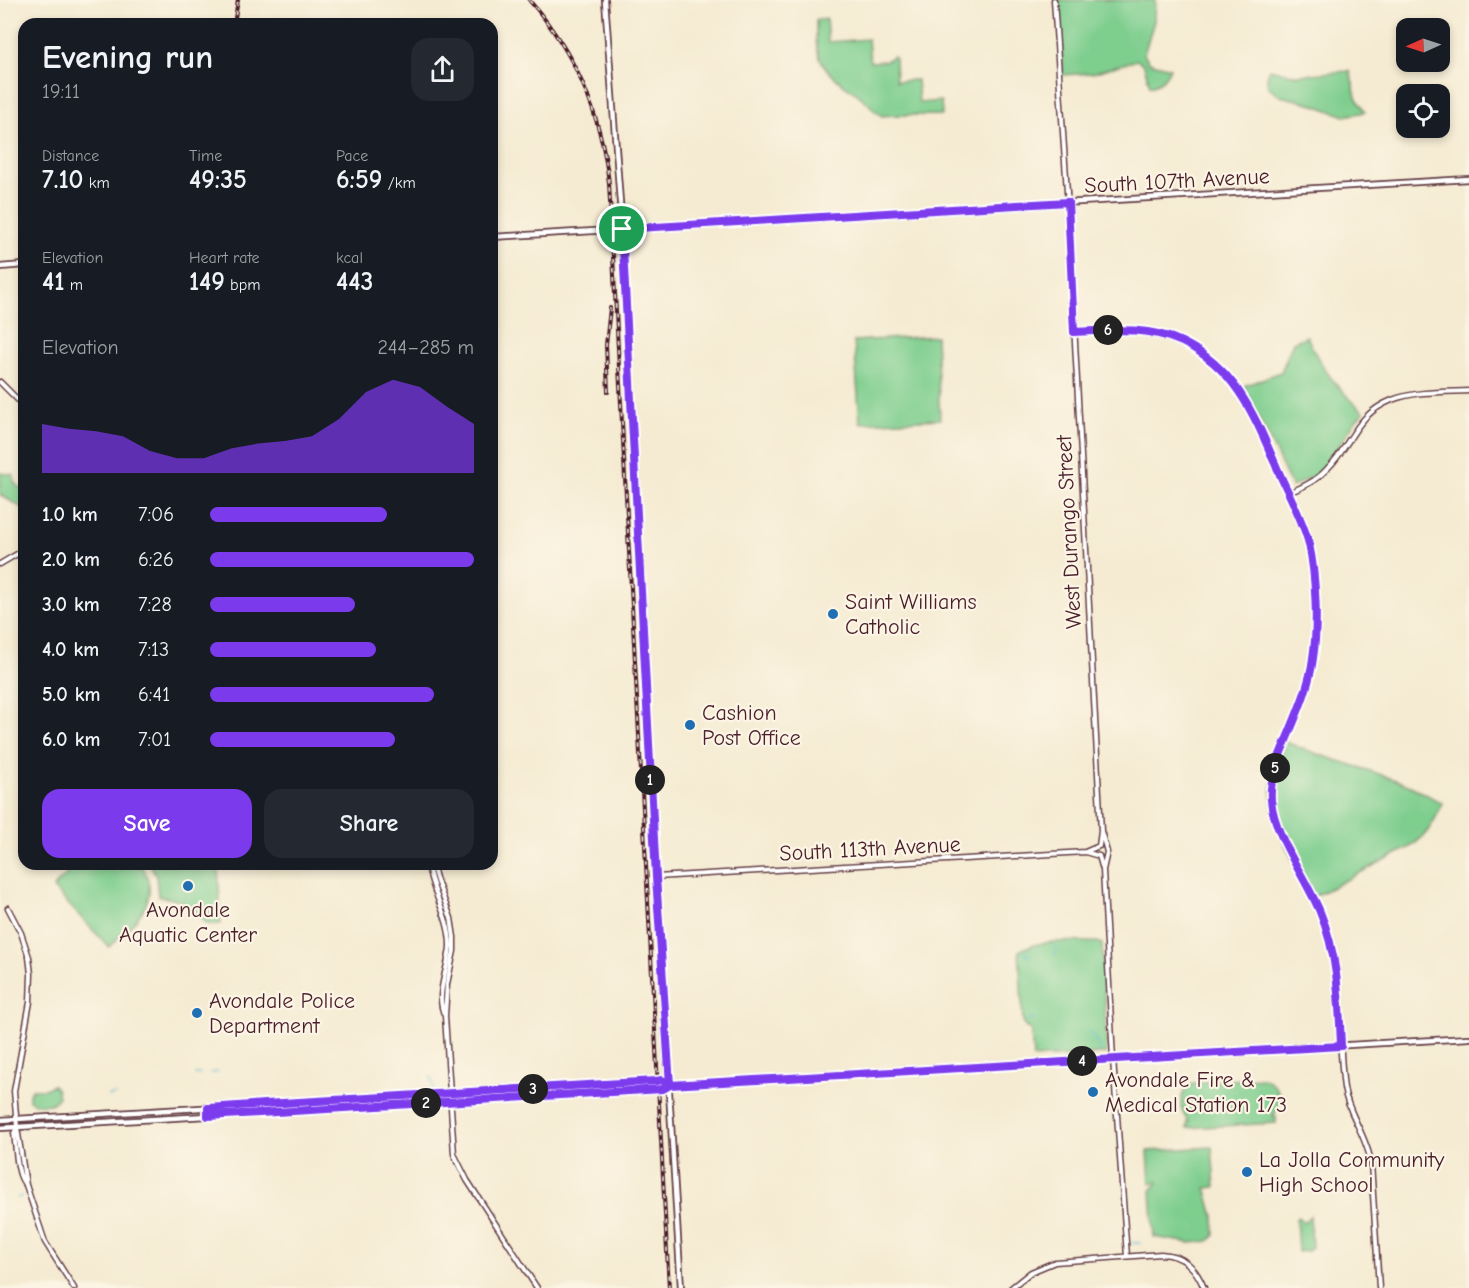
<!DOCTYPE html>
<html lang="en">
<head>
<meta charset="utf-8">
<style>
  body { margin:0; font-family:"Comic Neue",sans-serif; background:#242831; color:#f1f3f6; height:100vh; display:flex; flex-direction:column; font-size:22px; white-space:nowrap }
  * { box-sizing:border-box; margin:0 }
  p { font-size:20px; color:#9ea1a6 }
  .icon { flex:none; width:33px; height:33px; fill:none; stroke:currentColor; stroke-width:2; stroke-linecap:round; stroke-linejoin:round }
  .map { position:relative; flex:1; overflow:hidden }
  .drawer { position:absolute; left:18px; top:18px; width:480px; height:852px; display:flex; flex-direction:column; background:#171b24; border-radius:18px; box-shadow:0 3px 9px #0003 }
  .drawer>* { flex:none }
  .needle { width:39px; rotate:267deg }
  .controls { position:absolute; left:1396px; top:18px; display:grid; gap:12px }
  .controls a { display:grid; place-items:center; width:54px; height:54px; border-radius:12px; background:#171b24; box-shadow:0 3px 9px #0003; font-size:30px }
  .pin { position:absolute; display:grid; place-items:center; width:51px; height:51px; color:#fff; margin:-26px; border:3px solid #fff; border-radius:50%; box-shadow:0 2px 6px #0007 }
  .km { position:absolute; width:30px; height:30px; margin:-15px; border-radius:50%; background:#222; color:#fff; font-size:16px; line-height:30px; text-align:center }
  .round { display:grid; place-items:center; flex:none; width:63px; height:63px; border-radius:18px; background:#242831 }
  .head { display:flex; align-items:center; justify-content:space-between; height:102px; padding:0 24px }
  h1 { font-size:33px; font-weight:700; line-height:45px }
  .figures { display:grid; grid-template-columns:repeat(3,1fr); gap:9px; height:102px; padding:6px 24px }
  .figures div { display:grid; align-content:center }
  .figures b { font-size:26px; font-weight:700 }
  .figures small { font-size:16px; font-weight:400 }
  .figures p { font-size:16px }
  .chart { height:168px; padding:12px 24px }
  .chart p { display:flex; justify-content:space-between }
  .chart svg { width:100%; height:108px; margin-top:6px; fill:#7c3aed; opacity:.7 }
  .button { display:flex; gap:12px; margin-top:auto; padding:12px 24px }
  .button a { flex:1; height:69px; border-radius:18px; background:#7c3aed; color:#fff; font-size:24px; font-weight:700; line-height:69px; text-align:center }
  .button a+a { background:#242831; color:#f1f3f6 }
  ul { padding:0 24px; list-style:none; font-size:20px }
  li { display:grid; grid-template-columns:96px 72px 1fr; align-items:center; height:45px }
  li i { height:15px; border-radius:8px; background:#7c3aed }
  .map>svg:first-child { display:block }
  .green { fill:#7ece8e; stroke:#64765c; stroke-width:1.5 }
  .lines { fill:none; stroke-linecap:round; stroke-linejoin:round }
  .stream { stroke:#4eb9cb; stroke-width:1.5 }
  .tertiary-casing { stroke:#643e44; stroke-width:7 }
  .secondary-casing { stroke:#643e44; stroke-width:8 }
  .primary-casing { stroke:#643e44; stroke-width:8 }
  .tertiary { stroke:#fff; stroke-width:4 }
  .secondary { stroke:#fff; stroke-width:4.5 }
  .primary { stroke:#fff; stroke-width:4.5 }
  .rail-casing { stroke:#4a1f2b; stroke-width:4 }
  .rail { stroke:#fcf5e5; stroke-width:1.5; stroke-dasharray:4.5; stroke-linecap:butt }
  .route-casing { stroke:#fff; stroke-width:12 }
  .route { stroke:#7c3aed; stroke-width:8 }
  .poi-dot { fill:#1f6fb2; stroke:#fcf5e5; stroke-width:2 }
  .labels { text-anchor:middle; stroke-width:4.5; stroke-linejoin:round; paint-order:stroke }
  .street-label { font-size:22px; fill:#4a1f2b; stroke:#fcf5e5 }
  .poi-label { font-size:22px; fill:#4a1f2b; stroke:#fcf5e5; text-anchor:start }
</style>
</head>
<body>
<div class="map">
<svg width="1469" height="1288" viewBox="0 0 1469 1288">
  <rect width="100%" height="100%" fill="#fcf5e5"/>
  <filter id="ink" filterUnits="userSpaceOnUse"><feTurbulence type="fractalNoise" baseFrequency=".0167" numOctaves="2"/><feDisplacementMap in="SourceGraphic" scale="12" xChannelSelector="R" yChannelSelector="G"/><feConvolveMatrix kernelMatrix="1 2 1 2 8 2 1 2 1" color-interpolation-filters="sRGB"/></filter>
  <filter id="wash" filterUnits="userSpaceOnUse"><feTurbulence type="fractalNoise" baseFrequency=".008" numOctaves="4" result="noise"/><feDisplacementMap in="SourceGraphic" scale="24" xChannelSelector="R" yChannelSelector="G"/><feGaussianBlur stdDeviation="1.35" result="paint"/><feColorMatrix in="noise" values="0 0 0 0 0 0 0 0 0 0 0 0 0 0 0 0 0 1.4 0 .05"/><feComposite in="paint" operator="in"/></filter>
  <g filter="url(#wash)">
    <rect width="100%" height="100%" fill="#f5ebd2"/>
    <path class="green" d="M 1058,0 L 1155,0 L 1154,21 L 1144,54 L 1149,62 L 1170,68 C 1166,78 1161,83 1150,86 L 1144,65 L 1137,60 L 1092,73 L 1063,75 Z
      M 826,19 L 828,42 L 868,39 L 870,62 L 886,61 L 893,56 L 895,58 L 896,81 L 917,80 L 919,103 L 941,101 L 942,115 C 921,116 904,114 882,116 L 874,110 C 860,91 829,81 820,58 C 815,47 816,32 816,20 Z
      M 1269,69 L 1297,75 L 1350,71 L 1356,97 L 1365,112 L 1345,116 L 1306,102 L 1280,96 L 1268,87 L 1267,78 Z
      M 936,336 L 940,419 L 860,423 L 854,341 Z
      M 1307,336 C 1320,368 1339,390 1364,412 L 1356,420 L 1321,472 L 1292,487 L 1244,386 L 1281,372 L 1293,342 Z
      M 0,473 L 14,475 L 14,482 L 18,487 L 24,488 L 24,509 L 0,495 Z
      M 1286,742 C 1323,758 1363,767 1401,782 C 1415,787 1428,796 1442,803 C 1435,822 1427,836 1410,847 L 1313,897 C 1295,861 1264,819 1273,778 C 1275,766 1281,753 1286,742 Z
      M 76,864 L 140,864 C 166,899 132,924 109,947 L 53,888 Z
      M 150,864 L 218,864 L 221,924 L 208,924 L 181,901 L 158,896 L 156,876 Z
      M 1097,942 L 1102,944 L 1107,1051 L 1104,1054 L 1033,1058 L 1031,1030 L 1025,1027 L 1023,1021 L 1019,951 C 1040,938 1073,942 1097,942 Z
      M 1263,1078 C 1281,1085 1284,1101 1273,1116 L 1276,1117 L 1276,1123 L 1187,1128 L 1187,1122 L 1189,1122 C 1176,1108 1179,1087 1198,1082 Z
      M 53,1085 L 57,1090 L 58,1098 C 52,1107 38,1106 29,1100 L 29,1093 L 32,1089 L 45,1089 Z
      M 1212,1147 L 1215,1187 L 1206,1188 L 1214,1216 L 1215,1235 L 1209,1241 L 1190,1243 L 1154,1237 L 1151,1191 L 1158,1182 L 1150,1183 L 1148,1151 Z
      M 1310,1216 L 1312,1247 L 1308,1251 L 1298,1252 L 1296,1219 L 1298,1217 L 1304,1223 Z"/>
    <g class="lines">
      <path class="stream" d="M 1025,951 L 1029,957
        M 1055,955 L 1056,947
        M 1028,1021 L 1034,1019
        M 1090,1032 L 1100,1047 L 1100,1052
        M 211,1073 L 218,1072
        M 195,1074 L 200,1074
        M 431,1076 L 434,1089
        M 108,1096 L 115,1095
        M 17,1198 L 22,1196
        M 1132,1243 L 1140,1243"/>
    </g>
  </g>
  <g filter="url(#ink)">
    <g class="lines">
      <g class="tertiary-casing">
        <path id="tertiary" d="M 1054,0 L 1067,192 L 1101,831 L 1099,846
          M 1074,332 C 1120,329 1160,328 1200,353 C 1244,379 1261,432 1281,477 C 1291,499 1304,522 1309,546 C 1316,577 1318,625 1314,657 C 1311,675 1306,693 1299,710 C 1287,740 1267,771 1272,805 C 1274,823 1284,840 1292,856 C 1305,881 1319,906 1328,933 C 1343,983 1337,1036 1344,1088 C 1348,1114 1367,1136 1371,1163 L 1379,1288
          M 0,382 L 24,406
          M 1288,493 C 1303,487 1316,481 1327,469 C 1353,444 1353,416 1392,400 C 1415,391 1444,392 1469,391
          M 0,564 L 24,550
          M 1101,831 L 1107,852 L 1103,870
          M 1085,852 L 1099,846
          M 1099,856 L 1103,870 L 1113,1059 L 1127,1256
          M 428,864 C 431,893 450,916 450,946 C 449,968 434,995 445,1016
          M 432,864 L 437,881 L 451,918 L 454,937 L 454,951 L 447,984 L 445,1016 L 454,1154 L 467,1180 L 537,1288
          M 656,877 L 1085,852 L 1099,856
          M 8,908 L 21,933 L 29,957 L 31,974 L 30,1002 L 14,1091 L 17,1127 L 26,1185 L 45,1242 L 74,1288
          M 17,1128 L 14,1133 C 16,1146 16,1177 26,1185
          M 1011,1288 L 1031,1272 L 1055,1262 L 1161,1254 C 1184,1255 1196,1268 1204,1288"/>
      </g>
      <g class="secondary-casing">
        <path id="secondary" d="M 492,237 L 1469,179
          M 0,267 L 24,265
          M 595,1092 L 600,1090 L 614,1088 L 619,1083
          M 0,1120 L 656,1081 L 662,1080 L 670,1085
          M 0,1128 L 656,1090 L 664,1089 L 670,1085 L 1469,1038"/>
      </g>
      <g class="primary-casing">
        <path id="primary" d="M 605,0 L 622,229 L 656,877 L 681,1288"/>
      </g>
      <use href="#tertiary" class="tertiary"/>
      <use href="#secondary" class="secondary"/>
      <use href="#primary" class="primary"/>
      <g class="rail-casing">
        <path id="rail" d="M 529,0 C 574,51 601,114 609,183 L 669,1288
          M 234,24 L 238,0
          M 608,392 L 606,345 L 610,308"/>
      </g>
      <use href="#rail" class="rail"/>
    </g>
  </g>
  <g class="lines" filter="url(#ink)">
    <g class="route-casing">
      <path id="route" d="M 622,229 L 656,877 L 670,1085 L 663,1089 L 208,1116 L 208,1108 L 265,1104 L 656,1081 L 662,1080 L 670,1085 L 1341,1046 C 1339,1000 1338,955 1320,912 C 1306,878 1274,836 1271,800 C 1269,775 1281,753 1290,731 C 1300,707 1310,683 1313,658 C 1318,626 1316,576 1309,544 C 1303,521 1291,499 1281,477 C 1257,423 1240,370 1182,342 C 1148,326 1111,330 1074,332 L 1068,202 L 622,229"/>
    </g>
    <use href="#route" class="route"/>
  </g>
  <g class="poi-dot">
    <circle cx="833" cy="614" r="6"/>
    <circle cx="690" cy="725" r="6"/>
    <circle cx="188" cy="886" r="6"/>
    <circle cx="197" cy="1013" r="6"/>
    <circle cx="1093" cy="1092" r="6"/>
    <circle cx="1247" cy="1172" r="6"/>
  </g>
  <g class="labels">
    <g class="street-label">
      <text transform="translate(1177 180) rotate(-3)" y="8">South 107th Avenue</text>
      <text transform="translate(1068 532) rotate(-93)" y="8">West Durango Street</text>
      <text transform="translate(870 848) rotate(-3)" y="8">South 113th Avenue</text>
    </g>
    <g class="poi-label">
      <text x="845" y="609">Saint Williams<tspan x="845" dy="25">Catholic</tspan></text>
      <text x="702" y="720">Cashion<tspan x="702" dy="25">Post Office</tspan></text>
      <text x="188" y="917" text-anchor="middle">Avondale<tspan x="188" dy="25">Aquatic Center</tspan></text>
      <text x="209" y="1008">Avondale Police<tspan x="209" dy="25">Department</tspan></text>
      <text x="1105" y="1087">Avondale Fire &amp;<tspan x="1105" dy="25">Medical Station 173</tspan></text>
      <text x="1259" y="1167">La Jolla Community<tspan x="1259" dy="25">High School</tspan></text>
    </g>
  </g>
</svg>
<div class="controls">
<a><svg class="needle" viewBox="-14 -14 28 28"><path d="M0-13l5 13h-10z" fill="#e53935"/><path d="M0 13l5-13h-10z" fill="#9ea1a6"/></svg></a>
<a><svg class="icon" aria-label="locate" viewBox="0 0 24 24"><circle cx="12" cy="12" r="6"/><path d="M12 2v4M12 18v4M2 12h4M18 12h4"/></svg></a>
</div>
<div class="pin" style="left:622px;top:229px;background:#1e9e55"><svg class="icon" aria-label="arrive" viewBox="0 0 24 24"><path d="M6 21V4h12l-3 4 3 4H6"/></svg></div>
<b class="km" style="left:650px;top:780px">1</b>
<b class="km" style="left:426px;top:1103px">2</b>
<b class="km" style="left:533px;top:1089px">3</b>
<b class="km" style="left:1082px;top:1061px">4</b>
<b class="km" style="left:1275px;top:768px">5</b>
<b class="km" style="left:1108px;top:330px">6</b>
<section class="drawer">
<div class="head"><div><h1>Evening run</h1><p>19:11</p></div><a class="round"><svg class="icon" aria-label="share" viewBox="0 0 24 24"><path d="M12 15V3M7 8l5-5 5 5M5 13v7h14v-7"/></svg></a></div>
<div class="figures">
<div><p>Distance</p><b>7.10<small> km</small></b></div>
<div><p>Time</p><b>49:35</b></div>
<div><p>Pace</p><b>6:59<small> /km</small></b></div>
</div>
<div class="figures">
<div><p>Elevation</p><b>41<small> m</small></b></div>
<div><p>Heart rate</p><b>149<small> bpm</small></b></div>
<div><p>kcal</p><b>443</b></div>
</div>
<div class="chart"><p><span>Elevation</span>244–285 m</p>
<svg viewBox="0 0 160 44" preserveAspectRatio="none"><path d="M0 44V24L10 26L20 27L30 29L40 35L50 38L60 38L70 34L80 32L90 31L100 29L110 22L120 11L130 6L140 9L150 17L160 24V44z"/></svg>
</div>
<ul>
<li><b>1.0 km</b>7:06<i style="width:67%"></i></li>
<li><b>2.0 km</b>6:26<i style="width:100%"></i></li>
<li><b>3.0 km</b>7:28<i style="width:55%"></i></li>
<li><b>4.0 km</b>7:13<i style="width:63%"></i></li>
<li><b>5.0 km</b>6:41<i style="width:85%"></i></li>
<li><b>6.0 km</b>7:01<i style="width:70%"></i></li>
</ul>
<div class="button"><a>Save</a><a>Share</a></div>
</section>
</div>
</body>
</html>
